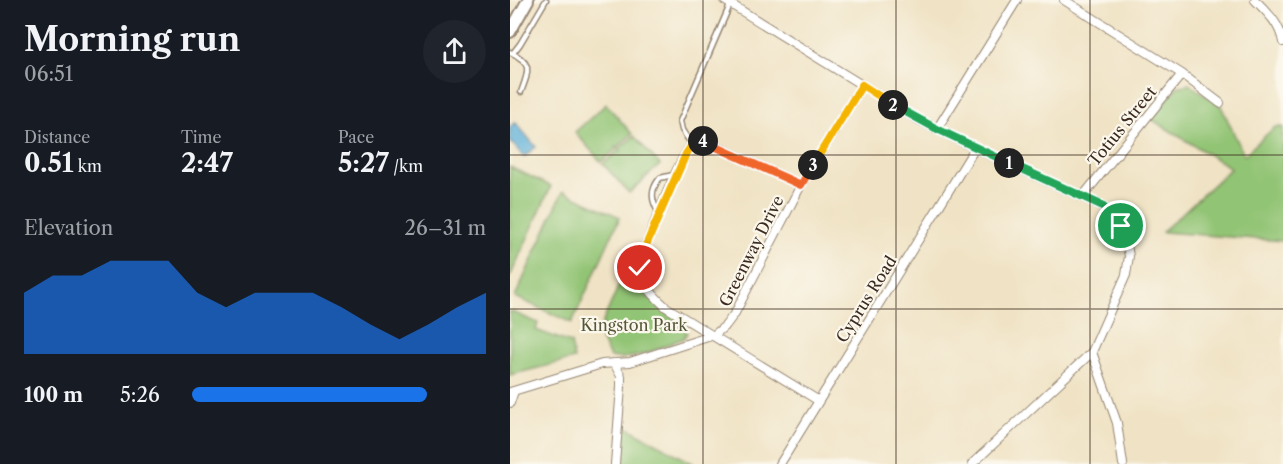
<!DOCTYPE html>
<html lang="en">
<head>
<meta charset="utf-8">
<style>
  body { margin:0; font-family:"Libre Caslon Text",serif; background:#20242c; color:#f1f3f6; height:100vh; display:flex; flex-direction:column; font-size:22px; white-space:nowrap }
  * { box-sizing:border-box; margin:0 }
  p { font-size:20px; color:#9ea1a6 }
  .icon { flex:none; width:33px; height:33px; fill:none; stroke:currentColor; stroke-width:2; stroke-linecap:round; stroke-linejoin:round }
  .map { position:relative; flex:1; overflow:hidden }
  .details { display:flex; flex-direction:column; background:#171b24; width:510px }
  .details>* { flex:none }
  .pin { position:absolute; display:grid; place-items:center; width:51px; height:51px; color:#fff; margin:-26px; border:3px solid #fff; border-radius:50%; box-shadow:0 2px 6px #0007 }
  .km { position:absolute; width:30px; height:30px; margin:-15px; border-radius:50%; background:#222; color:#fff; font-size:16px; line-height:30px; text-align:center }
  .round { display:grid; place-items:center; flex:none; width:63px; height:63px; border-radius:32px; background:#20242c }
  .headline { display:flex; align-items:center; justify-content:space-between; height:102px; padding:0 24px }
  h1 { font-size:33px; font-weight:800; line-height:45px }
  .metrics { display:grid; grid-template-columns:repeat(3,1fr); gap:9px; height:102px; padding:6px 24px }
  .metrics div { display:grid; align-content:center }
  .metrics b { font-size:26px; font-weight:800 }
  .metrics small { font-size:16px; font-weight:400 }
  .metrics p { font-size:16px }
  .chart { height:168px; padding:12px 24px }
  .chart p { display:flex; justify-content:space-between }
  .chart svg { width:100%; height:108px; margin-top:6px; fill:#1a73e8; opacity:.7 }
  ul { padding:0 24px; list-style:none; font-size:20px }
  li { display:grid; grid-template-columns:96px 72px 1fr; align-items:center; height:45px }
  li i { height:15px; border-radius:8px; background:#1a73e8 }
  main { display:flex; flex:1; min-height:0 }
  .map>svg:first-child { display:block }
  .green { fill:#92c475; stroke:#66774a; stroke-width:1.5 }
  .water { fill:#5cafd8; stroke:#4c6c7b; stroke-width:1.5 }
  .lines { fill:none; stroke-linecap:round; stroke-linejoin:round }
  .lane-casing { stroke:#968672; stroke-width:7 }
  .street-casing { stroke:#968672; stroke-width:10 }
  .secondary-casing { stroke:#968672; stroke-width:14 }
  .lane { stroke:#fff; stroke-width:4 }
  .street { stroke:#fff; stroke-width:8 }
  .secondary { stroke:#fff; stroke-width:10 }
  .split-1-casing { stroke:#fff; stroke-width:12 }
  .split-2-casing { stroke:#fff; stroke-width:12 }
  .split-3-casing { stroke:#fff; stroke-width:12 }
  .split-4-casing { stroke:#fff; stroke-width:12 }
  .split-5-casing { stroke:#fff; stroke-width:12 }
  .split-1 { stroke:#22a559; stroke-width:8 }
  .split-2 { stroke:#22a559; stroke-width:8 }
  .split-3 { stroke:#f5b400; stroke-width:8 }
  .split-4 { stroke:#f0652b; stroke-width:8 }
  .split-5 { stroke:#f5b400; stroke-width:8 }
  .grid { fill:none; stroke:#3b2a1e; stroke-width:1.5; stroke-opacity:0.55 }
  .labels { text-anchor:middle; stroke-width:4.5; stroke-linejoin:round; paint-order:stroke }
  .street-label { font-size:16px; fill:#3b2a1e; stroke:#fbf7ec }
  .park-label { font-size:16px; fill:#555838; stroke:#fbf7ec }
</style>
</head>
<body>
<main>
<section class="details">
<div class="headline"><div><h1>Morning run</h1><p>06:51</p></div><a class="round"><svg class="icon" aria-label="share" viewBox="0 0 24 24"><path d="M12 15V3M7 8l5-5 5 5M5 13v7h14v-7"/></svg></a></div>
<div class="metrics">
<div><p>Distance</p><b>0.51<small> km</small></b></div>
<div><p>Time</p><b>2:47</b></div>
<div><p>Pace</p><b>5:27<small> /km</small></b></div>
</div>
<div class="chart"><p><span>Elevation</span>26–31 m</p>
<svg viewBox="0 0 160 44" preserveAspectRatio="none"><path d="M0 44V19L10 12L20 12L30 6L40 6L50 6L60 19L70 25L80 19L90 19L100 19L110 25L120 32L130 38L140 32L150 25L160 19V44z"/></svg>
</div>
<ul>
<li><b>100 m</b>5:26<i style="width:80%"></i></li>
</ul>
</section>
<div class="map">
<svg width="773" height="464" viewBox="0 0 773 464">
  <rect width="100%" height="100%" fill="#fbf7ec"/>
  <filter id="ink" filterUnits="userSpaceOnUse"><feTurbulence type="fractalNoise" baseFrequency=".0167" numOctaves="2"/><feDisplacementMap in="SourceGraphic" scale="12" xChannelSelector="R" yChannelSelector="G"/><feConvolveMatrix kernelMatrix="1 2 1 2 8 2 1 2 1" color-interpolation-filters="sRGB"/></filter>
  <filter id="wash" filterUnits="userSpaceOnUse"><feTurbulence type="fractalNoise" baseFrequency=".008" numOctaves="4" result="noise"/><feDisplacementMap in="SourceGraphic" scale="24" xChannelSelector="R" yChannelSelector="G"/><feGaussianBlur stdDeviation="1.35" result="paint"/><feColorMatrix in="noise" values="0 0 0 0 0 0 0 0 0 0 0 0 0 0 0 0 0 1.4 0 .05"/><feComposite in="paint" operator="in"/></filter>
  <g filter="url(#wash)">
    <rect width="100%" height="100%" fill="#f0e3c5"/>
    <path class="green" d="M 679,84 L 711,106 L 734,155 L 765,127 L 773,127 L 773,241 L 652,232 L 721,168 L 641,119 L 667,87 Z
      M 96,104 L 122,134 L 108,147 L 105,147 L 106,149 L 91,162 L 65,132 Z
      M 124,136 L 150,165 L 135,178 L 133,178 L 134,180 L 119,193 L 93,164 L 108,151 L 111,151 L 109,149 Z
      M 0,167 L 41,186 L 0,277 Z
      M 53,191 L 110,217 L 62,323 L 5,297 Z
      M 119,262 L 123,264 C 122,294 156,309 175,325 L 177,333 L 174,338 C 150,347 125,362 100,357 L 88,333 Z
      M 0,311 L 28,323 L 26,330 L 61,343 L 64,359 L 0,375 Z
      M 113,425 L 184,464 L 110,464 Z"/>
    <path class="water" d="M 5,122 L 26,147 L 14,157 L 0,141 L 0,127 Z"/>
  </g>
  <g filter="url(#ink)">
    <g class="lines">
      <g class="lane-casing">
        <path id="lane" d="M 0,52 C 23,63 19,71 11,92
          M 3,53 L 10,44 L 36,0
          M 182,145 L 172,130 L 170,121 L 220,5
          M 149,213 C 141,200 140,190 150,178 L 163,175"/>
      </g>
      <g class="street-casing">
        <path id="street" d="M 214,0 L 407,119 L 465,148 L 590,205 L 606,218 L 615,235 L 619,256 L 616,275 L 582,352 L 462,464
          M 554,0 L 672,74 L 710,103
          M 745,0 C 757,12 770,24 773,42
          M 427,129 L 507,0
          M 291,185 L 199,143 C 193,141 188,141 182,145 C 170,154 141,233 133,252 C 125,276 138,291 156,307 L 309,401
          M 573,196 L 672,74
          M 582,352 L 607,423 L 613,464
          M 104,363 L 111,376 L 111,387 L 105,464
          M 0,392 L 92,364 L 120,362 L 204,335 L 216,325 L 225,313 L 291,185 L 352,85
          M 0,403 L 4,391
          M 270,464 L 465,148"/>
      </g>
      <g class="secondary-casing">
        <path id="secondary" d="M 0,32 L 18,0"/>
      </g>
      <use href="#lane" class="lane"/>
      <use href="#street" class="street"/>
      <use href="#secondary" class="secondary"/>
    </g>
  </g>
  <g class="lines" filter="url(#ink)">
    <g class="split-1-casing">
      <path id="split-1" d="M 499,163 L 591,205 L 599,212 L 611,226"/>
    </g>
    <g class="split-2-casing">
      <path id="split-2" d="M 383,105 L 427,129 L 499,163"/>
    </g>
    <g class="split-3-casing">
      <path id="split-3" d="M 303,165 L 352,85 L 383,105"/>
    </g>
    <g class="split-4-casing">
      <path id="split-4" d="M 193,141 L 291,185 L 303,165"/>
    </g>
    <g class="split-5-casing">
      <path id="split-5" d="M 130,268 L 133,252 L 176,154 L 182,145 L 193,141"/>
    </g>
    <use href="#split-1" class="split-1"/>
    <use href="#split-2" class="split-2"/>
    <use href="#split-3" class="split-3"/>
    <use href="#split-4" class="split-4"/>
    <use href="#split-5" class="split-5"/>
  </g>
  <path class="grid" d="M 193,0 L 193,464M 386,0 L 386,464M 580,0 L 580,464M 0,155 L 773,155M 0,309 L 773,309"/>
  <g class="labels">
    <g class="street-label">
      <text transform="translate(612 126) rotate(-51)" y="6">Totius Street</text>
      <text transform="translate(241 251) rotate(-63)" y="6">Greenway Drive</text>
      <text transform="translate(356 299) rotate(-58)" y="6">Cyprus Road</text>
    </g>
    <g class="park-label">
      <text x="124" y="331">Kingston Park</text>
    </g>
  </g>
</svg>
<div class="pin" style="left:611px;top:226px;background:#1e9e55"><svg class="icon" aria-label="arrive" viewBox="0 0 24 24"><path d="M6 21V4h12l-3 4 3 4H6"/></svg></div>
<div class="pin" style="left:130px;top:268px;background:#d93025"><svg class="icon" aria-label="check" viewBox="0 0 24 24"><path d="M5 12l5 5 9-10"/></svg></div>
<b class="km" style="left:499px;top:163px">1</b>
<b class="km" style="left:383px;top:105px">2</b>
<b class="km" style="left:303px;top:165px">3</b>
<b class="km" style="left:193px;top:141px">4</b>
</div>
</main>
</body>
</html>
